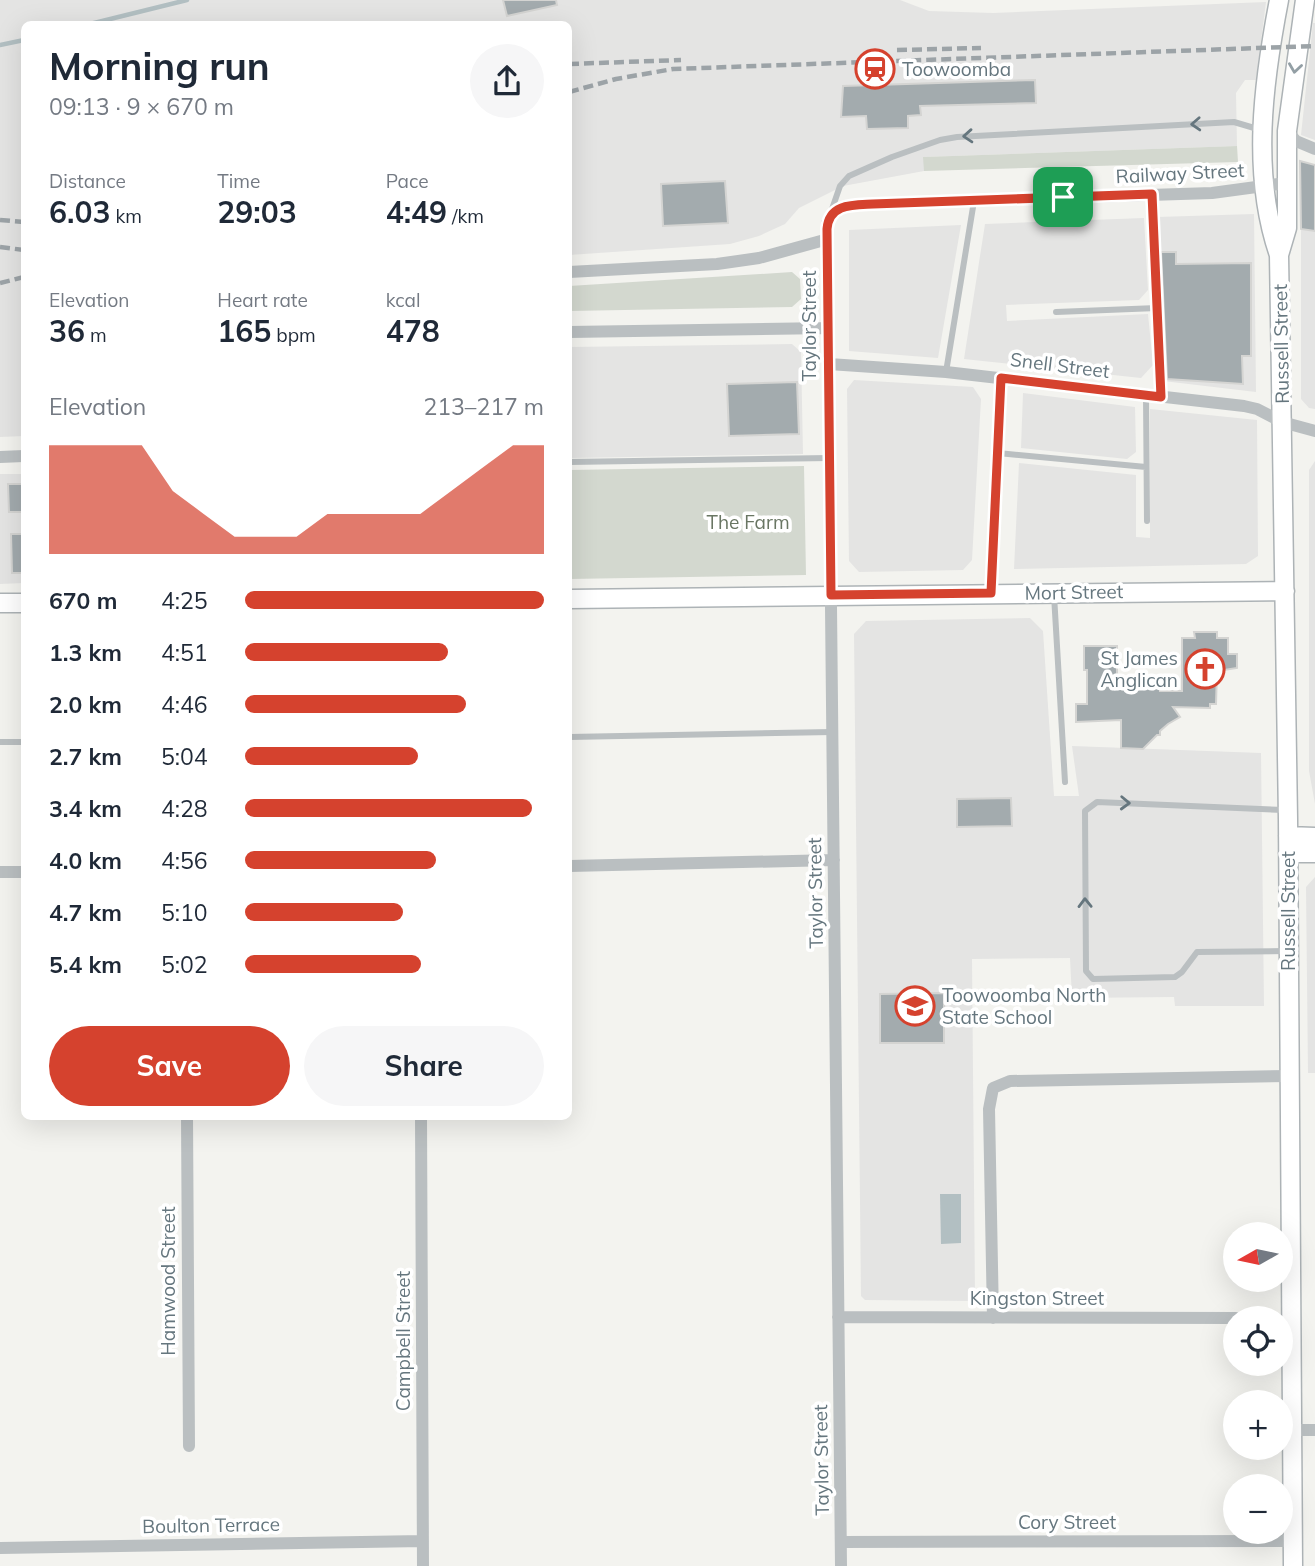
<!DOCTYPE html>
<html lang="en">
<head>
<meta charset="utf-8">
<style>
  body { margin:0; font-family:Mulish,sans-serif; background:#f6f6f7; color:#1f2937; height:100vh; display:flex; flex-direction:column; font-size:26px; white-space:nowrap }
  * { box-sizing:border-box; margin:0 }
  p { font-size:23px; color:#747a83 }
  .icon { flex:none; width:38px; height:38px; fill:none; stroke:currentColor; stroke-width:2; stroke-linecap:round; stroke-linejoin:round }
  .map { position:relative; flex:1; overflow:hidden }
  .sheet { position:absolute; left:21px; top:21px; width:551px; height:1099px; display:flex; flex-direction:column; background:#fff; border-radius:10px; box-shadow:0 7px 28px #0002 }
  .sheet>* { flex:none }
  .needle { width:46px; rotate:261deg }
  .buttons { position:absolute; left:1223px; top:1222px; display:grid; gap:14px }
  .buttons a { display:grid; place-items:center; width:70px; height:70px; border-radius:50%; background:#fff; box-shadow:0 7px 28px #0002; font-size:35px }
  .pin { position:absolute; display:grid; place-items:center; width:60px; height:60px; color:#fff; margin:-30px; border-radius:14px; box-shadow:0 4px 10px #0006 }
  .round { display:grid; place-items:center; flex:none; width:74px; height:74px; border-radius:37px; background:#f6f6f7 }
  .summary { display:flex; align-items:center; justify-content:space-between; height:119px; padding:0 28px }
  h1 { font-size:38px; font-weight:700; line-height:52px }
  .stats { display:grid; grid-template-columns:repeat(3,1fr); gap:10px; height:119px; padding:7px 28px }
  .stats div { display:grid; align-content:center }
  .stats b { font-size:30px; font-weight:700 }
  .stats small { font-size:19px; font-weight:400 }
  .stats p { font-size:19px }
  .chart { height:196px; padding:14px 28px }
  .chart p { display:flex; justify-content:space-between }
  .chart svg { width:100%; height:126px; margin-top:7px; fill:#d5422e; opacity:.7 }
  .action { display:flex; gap:14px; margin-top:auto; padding:14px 28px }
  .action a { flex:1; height:80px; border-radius:42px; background:#d5422e; color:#fff; font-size:28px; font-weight:700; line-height:80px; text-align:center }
  .action a+a { background:#f6f6f7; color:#1f2937 }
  ul { padding:0 28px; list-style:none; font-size:23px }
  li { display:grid; grid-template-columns:112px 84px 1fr; align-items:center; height:52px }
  li i { height:18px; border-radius:9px; background:#d5422e }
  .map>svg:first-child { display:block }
  .built { fill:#e4e4e3 }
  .green { fill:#d3d8cf }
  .water { fill:#b2bfc2 }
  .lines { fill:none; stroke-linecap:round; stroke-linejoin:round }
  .stream { stroke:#b2bfc2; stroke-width:4.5 }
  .building { fill:#a3abae; stroke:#d4d4d2; stroke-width:2 }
  .secondary-casing { stroke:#adb3b6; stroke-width:21 }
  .lane { stroke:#babfc1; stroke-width:6 }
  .street { stroke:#babfc1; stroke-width:12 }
  .secondary { stroke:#fff; stroke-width:18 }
  .rail { stroke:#9ca3a7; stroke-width:4.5; stroke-dasharray:10 5; stroke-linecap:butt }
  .oneway { stroke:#939fa5 }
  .oneway2 { stroke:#65767e }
  .route-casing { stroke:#fff; stroke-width:14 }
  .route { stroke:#d5422e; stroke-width:9 }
  .labels { text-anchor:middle; stroke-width:7; stroke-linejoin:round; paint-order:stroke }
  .poi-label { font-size:19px; fill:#65767e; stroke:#fff; text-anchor:start }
  .street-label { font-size:19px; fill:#65767e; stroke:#fff }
  .park-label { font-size:19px; fill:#697663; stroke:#fff }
</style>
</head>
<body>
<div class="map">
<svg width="1315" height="1566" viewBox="0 0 1315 1566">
  <rect width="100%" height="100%" fill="#f3f3ef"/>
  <path class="built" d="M 0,0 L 900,0 L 929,11 L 993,13 L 1266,2 L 1256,80 L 1245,80 L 1236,93 L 1237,146 L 924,157 L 924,171 L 843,186 L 799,208 L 785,224 L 759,236 L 730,244 L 569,255 L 569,24 L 24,24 L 24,436 L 0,437 Z
    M 1313,23 L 1315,23 L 1315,140 L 1301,135 Z
    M 1254,214 L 1256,392 L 1163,381 L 1157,217 Z
    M 1144,218 L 1148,290 L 1139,300 L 1006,305 L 1007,321 L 1148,314 L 1153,365 L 1141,378 L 964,359 L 985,224 Z
    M 961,225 L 938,358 L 849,351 L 849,230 Z
    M 1301,229 L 1315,231 L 1315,409 L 1309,408 L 1301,399 Z
    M 792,344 L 801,352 L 803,454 L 569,458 L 569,347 Z
    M 854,380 L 973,387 L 981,399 L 972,560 L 963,570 L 859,572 L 849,561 L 847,389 Z
    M 1023,393 L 1135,407 L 1136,452 L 1127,459 L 1021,448 Z
    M 1150,409 L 1257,420 L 1258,556 L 1246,564 L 1014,569 L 1019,463 L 1136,475 L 1136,537 L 1150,538 Z
    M 1315,461 L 1315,804 L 1309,771 L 1309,470 Z
    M 0,474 L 24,474 L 24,583 L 0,584 Z
    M 1030,618 L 1043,631 L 1054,796 L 1079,796 L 1072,746 L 1261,753 L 1264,1006 L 1175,1006 L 1174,997 L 1072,998 L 1070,958 L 972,959 L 975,1297 L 972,1301 L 865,1300 L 861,1296 L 854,634 L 866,621 Z
    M 1315,877 L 1315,1073 L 1308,1073 L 1306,887 Z"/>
  <path class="green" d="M 1237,146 L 1238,162 L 924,171 L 923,157 Z
    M 792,272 L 800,279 L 801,299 L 792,307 L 569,311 L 569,286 Z
    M 804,466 L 806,575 L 569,579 L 569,470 Z"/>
  <path class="water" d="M 940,1194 L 961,1194 L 961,1243 L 941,1244 Z"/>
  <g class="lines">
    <path class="stream" d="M 90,24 L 187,0
      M 0,45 L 24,40"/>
  </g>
  <path class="building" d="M 503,0 L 556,0 L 557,5 L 507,16 Z
    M 1035,80 L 1036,103 L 920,106 L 921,115 L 908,116 L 908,128 L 867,129 L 866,116 L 841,117 L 843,86 Z
    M 1300,161 L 1315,165 L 1315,231 L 1301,229 Z
    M 725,181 L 728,223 L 663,226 L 661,184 Z
    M 1161,252 L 1176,252 L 1176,264 L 1251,263 L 1251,356 L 1242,356 L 1243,384 L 1167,379 Z
    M 797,382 L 799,434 L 729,436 L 727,384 Z
    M 8,484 L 24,484 L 24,512 L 9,512 Z
    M 11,534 L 24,534 L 24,573 L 12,573 Z
    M 1194,632 L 1217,632 L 1217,638 L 1228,638 L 1228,654 L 1237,654 L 1237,668 L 1217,671 L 1216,704 L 1210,704 L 1210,708 L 1173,707 L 1180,717 L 1168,724 L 1160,731 L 1160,735 L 1157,735 L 1143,749 L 1121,748 L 1121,720 L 1076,722 L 1076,704 L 1087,704 L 1087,670 L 1084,670 L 1084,646 L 1117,646 L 1117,680 L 1160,680 L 1160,691 L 1182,691 L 1182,638 L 1195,638 Z
    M 1011,798 L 1012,826 L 957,827 L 957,799 Z
    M 944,993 L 944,1043 L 880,1043 L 880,994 Z"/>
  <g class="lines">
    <g class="secondary-casing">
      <path id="secondary" d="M 1279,0 C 1263,83 1251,174 1279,255
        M 569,599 L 1285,591
        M 0,603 L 24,603
        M 1288,836 L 1315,837
        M 1288,853 L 1315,853
        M 1293,1566 L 1288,819 L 1279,255 L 1287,228 L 1287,131 L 1305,0"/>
    </g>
    <path class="lane" d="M 1152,196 L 1161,397
      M 831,212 L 840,186 L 849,176 L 892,157 L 940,140 L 957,137 L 1234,122 L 1261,130
      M 1056,312 L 1157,308
      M 946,372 L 974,201
      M 1146,395 L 1147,521
      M 998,453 L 1146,467
      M 569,462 L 829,458
      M 1054,595 L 1065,782
      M 569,737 L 832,732
      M 0,742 L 24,742
      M 1284,810 L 1097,802 L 1085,811 L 1086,971 L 1093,979 L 1175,977 L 1182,972 L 1197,952 L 1286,951"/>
    <path class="street" d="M 1287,131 L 1296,141 L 1315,149
      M 569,272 L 717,264 L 759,258 L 828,239
      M 569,332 L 828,328
      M 829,364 L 946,372 L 1244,406 L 1257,409 L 1282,422 L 1315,431
      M 0,457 L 24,456
      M 991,593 L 1001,378
      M 569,866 L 834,860
      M 0,872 L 24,872
      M 187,1116 L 189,1446
      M 421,1116 L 423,1566
      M 838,1317 L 1236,1318
      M 993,1318 L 989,1109 L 993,1088 L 1010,1081 L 1289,1076
      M 1292,1430 L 1315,1430
      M 841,1542 L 1293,1541
      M 0,1548 L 423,1541
      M 841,1566 L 827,223 C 836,203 854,205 873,204 L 1212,193 L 1286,183"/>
    <use href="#secondary" class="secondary"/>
    <path class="rail" d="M 897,50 L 981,48
      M 569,64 L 681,60
      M 569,92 L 616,79 L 673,69 L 1315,46
      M 0,220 L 24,222
      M 0,247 L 24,250
      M 0,283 L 24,277"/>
  </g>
  <defs><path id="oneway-chevron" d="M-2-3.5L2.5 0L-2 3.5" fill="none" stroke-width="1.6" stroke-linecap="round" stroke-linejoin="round" transform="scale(1.75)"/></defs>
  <use class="oneway" href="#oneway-chevron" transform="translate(1295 68) rotate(98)"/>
  <g class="oneway2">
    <use href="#oneway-chevron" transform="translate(1196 124) rotate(177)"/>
    <use href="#oneway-chevron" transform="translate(968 136) rotate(176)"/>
    <use href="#oneway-chevron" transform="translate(1125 803) rotate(2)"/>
    <use href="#oneway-chevron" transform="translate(1085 903) rotate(-91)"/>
  </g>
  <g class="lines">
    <g class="route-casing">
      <path id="route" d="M 1152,194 L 1161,397 L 1001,378 L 991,593 L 831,595 L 827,229 C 829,203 854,205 873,204 Z"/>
    </g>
    <use href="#route" class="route"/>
  </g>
  <defs>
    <g id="station-ring" transform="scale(2.0125)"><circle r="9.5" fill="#fff" stroke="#d5422e" stroke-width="1.5"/><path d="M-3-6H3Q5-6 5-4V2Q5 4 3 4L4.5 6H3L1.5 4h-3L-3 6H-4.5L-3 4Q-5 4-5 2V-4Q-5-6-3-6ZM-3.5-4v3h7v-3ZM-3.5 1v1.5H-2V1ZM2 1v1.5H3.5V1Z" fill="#d5422e"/></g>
    <g id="church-ring" transform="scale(2.0125)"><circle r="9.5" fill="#fff" stroke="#d5422e" stroke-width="1.5"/><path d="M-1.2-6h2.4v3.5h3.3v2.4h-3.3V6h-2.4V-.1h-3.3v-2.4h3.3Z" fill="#d5422e"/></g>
    <g id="school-ring" transform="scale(2.0125)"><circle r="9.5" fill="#fff" stroke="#d5422e" stroke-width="1.5"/><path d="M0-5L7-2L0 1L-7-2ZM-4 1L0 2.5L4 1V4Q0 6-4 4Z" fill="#d5422e"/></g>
  </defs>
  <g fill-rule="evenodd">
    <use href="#station-ring" x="875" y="69"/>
    <use href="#church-ring" x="1205" y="669"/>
    <use href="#school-ring" x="915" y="1006"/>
  </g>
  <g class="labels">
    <g class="poi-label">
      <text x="902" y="76">Toowoomba</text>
      <text x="1178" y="665" text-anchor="end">St James<tspan x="1178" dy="22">Anglican</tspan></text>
      <text x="942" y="1002">Toowoomba North<tspan x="942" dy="22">State School</tspan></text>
    </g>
    <g class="street-label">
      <text transform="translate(1180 173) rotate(-3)" y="7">Railway Street</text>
      <text transform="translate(809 326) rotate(-90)" y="7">Taylor Street</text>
      <text transform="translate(1281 344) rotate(-91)" y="7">Russell Street</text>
      <text transform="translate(1060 365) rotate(7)" y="7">Snell Street</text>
      <text transform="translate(1074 592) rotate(-1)" y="7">Mort Street</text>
      <text transform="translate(815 893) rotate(-91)" y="7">Taylor Street</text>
      <text transform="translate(1288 911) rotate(-90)" y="7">Russell Street</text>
      <text transform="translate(168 1281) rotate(-90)" y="7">Hamwood Street</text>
      <text x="1037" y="1305">Kingston Street</text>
      <text transform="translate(403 1341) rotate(-90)" y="7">Campbell Street</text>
      <text transform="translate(821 1460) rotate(-91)" y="7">Taylor Street</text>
      <text x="1067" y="1529">Cory Street</text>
      <text transform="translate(211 1525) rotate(-1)" y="7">Boulton Terrace</text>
    </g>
    <g class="park-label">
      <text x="748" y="529">The Farm</text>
    </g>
  </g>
</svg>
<div class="buttons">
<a><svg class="needle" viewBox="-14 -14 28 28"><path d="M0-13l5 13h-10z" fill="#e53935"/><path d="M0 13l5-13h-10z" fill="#747a83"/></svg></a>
<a><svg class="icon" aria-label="locate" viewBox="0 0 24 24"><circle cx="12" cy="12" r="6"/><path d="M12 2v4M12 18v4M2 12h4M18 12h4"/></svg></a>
<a>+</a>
<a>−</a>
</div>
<div class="pin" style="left:1063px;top:197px;background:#1e9e55"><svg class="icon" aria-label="arrive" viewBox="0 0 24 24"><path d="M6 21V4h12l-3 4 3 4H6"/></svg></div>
<section class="sheet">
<div class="summary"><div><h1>Morning run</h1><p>09:13 · 9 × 670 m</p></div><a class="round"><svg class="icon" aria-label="share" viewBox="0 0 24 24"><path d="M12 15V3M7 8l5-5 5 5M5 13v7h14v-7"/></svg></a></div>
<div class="stats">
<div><p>Distance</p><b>6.03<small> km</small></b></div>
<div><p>Time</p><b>29:03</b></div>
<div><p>Pace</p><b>4:49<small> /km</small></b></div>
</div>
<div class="stats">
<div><p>Elevation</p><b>36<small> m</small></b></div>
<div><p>Heart rate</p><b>165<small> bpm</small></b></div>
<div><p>kcal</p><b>478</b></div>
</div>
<div class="chart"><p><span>Elevation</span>213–217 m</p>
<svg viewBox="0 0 160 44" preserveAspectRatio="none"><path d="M0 44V6L10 6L20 6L30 6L40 22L50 30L60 38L70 38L80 38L90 30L100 30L110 30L120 30L130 22L140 14L150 6L160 6V44z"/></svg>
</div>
<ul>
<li><b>670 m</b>4:25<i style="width:100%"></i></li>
<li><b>1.3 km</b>4:51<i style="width:68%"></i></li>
<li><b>2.0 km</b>4:46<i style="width:74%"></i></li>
<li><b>2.7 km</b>5:04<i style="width:58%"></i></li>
<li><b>3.4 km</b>4:28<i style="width:96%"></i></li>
<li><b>4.0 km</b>4:56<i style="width:64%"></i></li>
<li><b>4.7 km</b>5:10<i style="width:53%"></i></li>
<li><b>5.4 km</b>5:02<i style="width:59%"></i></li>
</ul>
<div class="action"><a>Save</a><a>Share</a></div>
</section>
</div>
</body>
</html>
